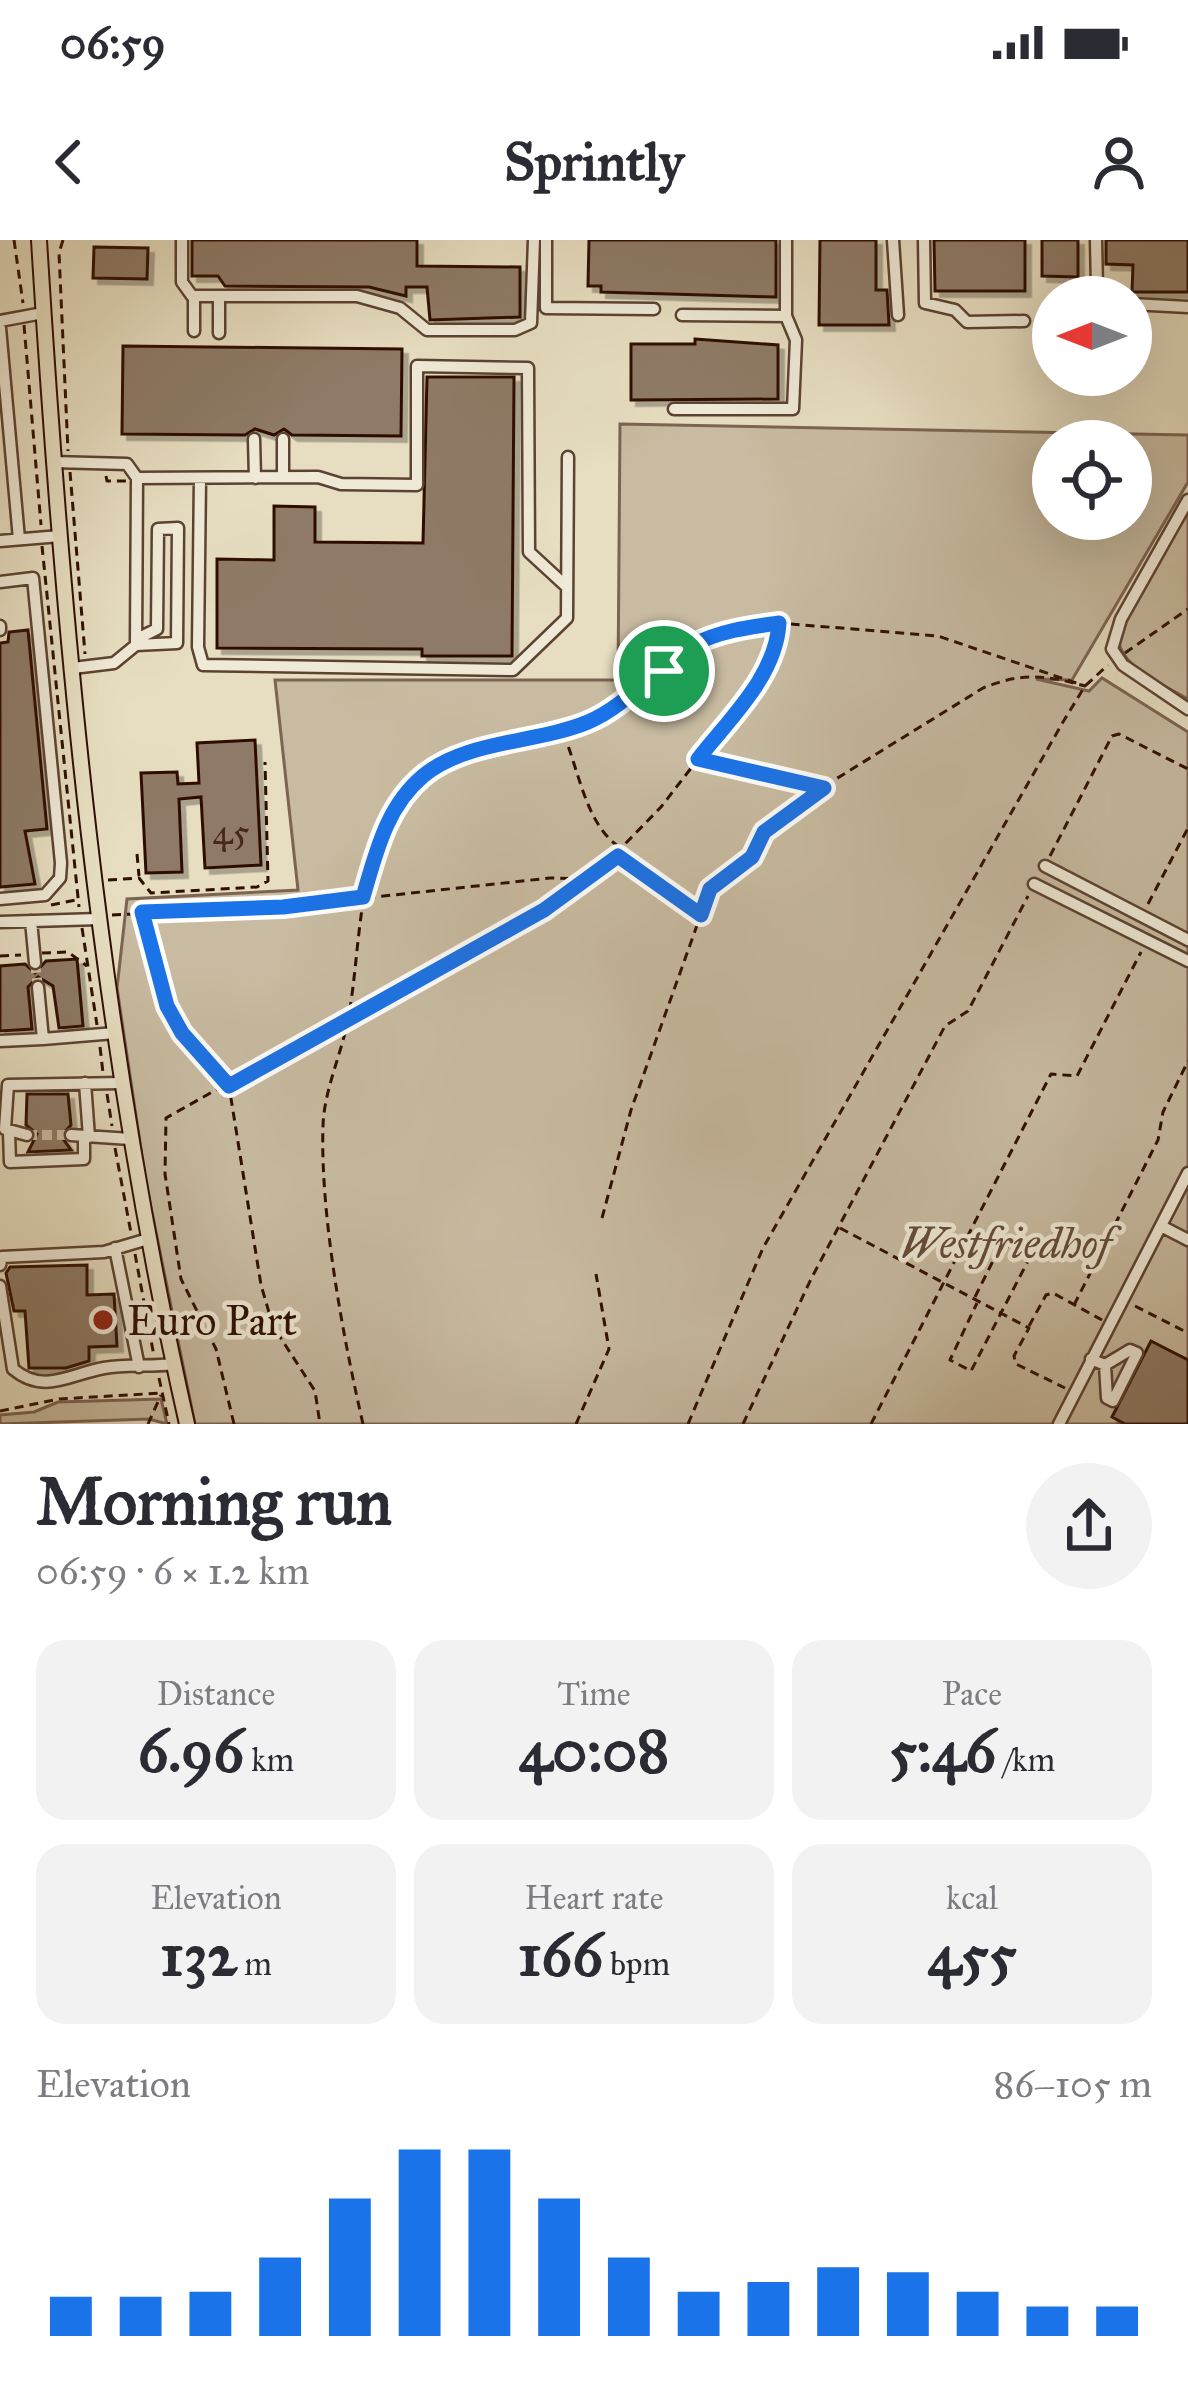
<!DOCTYPE html>
<html lang="en">
<head>
<meta charset="utf-8">
<style>
  body { margin:0; font-family:"IM FELL Great Primer",serif; background:#f2f2f3; color:#2b2b33; height:100vh; display:flex; flex-direction:column; font-size:45px; white-space:nowrap }
  * { box-sizing:border-box; margin:0 }
  p { font-size:39px; color:#7c7c81 }
  .icon { flex:none; width:66px; height:66px; fill:none; stroke:currentColor; stroke-width:2; stroke-linecap:round; stroke-linejoin:round }
  .map { position:relative; height:1184px; overflow:hidden }
  .drawer { display:flex; flex-direction:column; background:#fff; flex:1 }
  .drawer>* { flex:none }
  .needle { width:78px; rotate:270deg }
  .buttons { position:absolute; left:1032px; top:36px; display:grid; gap:24px }
  .buttons a { display:grid; place-items:center; width:120px; height:120px; border-radius:50%; background:#fff; box-shadow:0 12px 48px #0002; font-size:60px }
  .pin { position:absolute; display:grid; place-items:center; width:102px; height:102px; color:#fff; margin:-51px; border:6px solid #fff; border-radius:50%; box-shadow:0 3px 12px #0007 }
  .round { display:grid; place-items:center; flex:none; width:126px; height:126px; border-radius:63px; background:#f2f2f3 }
  .summary { display:flex; align-items:center; justify-content:space-between; height:204px; padding:0 36px }
  h1 { font-size:66px; font-weight:700; line-height:90px }
  .metrics { display:grid; grid-template-columns:repeat(3,1fr); gap:18px; height:204px; padding:12px 36px }
  .metrics div { display:grid; align-content:center; border-radius:30px; background:#f2f2f3; text-align:center }
  .metrics b { font-size:60px; font-weight:700 }
  .metrics small { font-size:33px; font-weight:400 }
  .metrics p { font-size:33px }
  .chart { height:336px; padding:24px 36px }
  .chart p { display:flex; justify-content:space-between }
  .chart svg { width:100%; height:216px; margin-top:12px; stroke:#1a73e8; stroke-width:6 }
  .status { display:flex; justify-content:space-between; align-items:center; height:84px; padding:0 60px; background:#fff; direction:ltr }
  .status svg { height:33px; fill:currentColor }
  header { display:flex; justify-content:space-between; align-items:center; height:156px; padding:0 36px; background:#fff; font-size:54px; font-weight:700 }
  .map>svg:first-child { display:block }
  .green { fill:#c8bba1; stroke:#7b6452; stroke-width:3; fill-rule:evenodd }
  .building { fill:#8e7a66; stroke:#2e0e03; stroke-width:3; filter:url(#shadow) }
  .lines { fill:none; stroke-linecap:round; stroke-linejoin:round }
  .minor-tunnel { stroke:#cbbfa4; stroke-width:10; stroke-dasharray:10 5; stroke-linecap:butt }
  .minor-casing { stroke:#5c4232; stroke-width:15 }
  .major-casing { stroke:#2e0e03; stroke-width:18 }
  .path { stroke:#2e0e03; stroke-width:3; stroke-dasharray:9 6; stroke-linecap:butt }
  .minor { stroke:#efead7; stroke-width:10 }
  .major { stroke:#e7dec1; stroke-width:14 }
  .route-casing { stroke:#fff; stroke-width:24 }
  .route { stroke:#1a73e8; stroke-width:15 }
  .poi-dot { fill:#8f2418; stroke:#efead7; stroke-width:4.5 }
  .labels { text-anchor:middle; stroke-width:9; stroke-linejoin:round; paint-order:stroke }
  .number-label { font-size:36px; fill:#46291c }
  .park-label { font-size:42px; font-style:italic; fill:#644b3a; stroke:#efead7 }
  .poi-label { font-size:42px; fill:#2e0e03; stroke:#efead7; text-anchor:start }
</style>
</head>
<body>
<div class="status"><b>06:59</b><svg viewBox="0 0 49 12"><path d="M0 12V9h3v3zM5 12V6h3v6zM10 12V3h3v9zM15 12V0h3v12zM26 1h20v11H26zM47 4h2v5h-2z"/></svg></div>
<header><svg class="icon" aria-label="back" viewBox="0 0 24 24"><path d="M15 5l-7 7 7 7"/></svg>Sprintly<svg class="icon" aria-label="person" viewBox="0 0 24 24"><circle cx="12" cy="8" r="4"/><path d="M4 21q1-7 8-7t8 7"/></svg></header>
<div class="map">
<svg width="1188" height="1184" viewBox="0 0 1188 1184">
  <defs>
    <filter id="shadow"><feDropShadow dx="5.5" dy="5.5" stdDeviation="0" flood-color="#0004"/></filter>
  </defs>
  <rect width="100%" height="100%" fill="#e7dec1"/>
  <filter id="stains"><feTurbulence type="fractalNoise" baseFrequency=".00167" numOctaves="4"/><feColorMatrix values="0 0 0 0 .2 0 0 0 0 .09 0 0 0 0 .02 0 0 0 .5 -.17"/></filter>
  <radialGradient id="worn" r=".72"><stop offset=".6" stop-color="#630" stop-opacity="0"/><stop offset="1" stop-color="#630" stop-opacity=".3"/></radialGradient>
  <path class="green" d="M 620,184 L 1188,195 L 1188,242 L 1072,440 L 1036,439 L 1089,451 L 1102,438 L 1188,492 L 1188,1184 L 195,1184 L 146,943 L 117,748 L 127,659 L 298,650 L 275,440 L 618,440 ZM 1053,201 L 1131,201 L 1131,279 L 1053,279 Z
    M 1188,271 L 1188,459 C 1163,444 1117,427 1118,394 Z
    M 161,1159 L 167,1184 L 149,1179 L 0,1184 L 0,1175 L 34,1172 L 58,1162 Z"/>
  <path class="building" d="M 192,0 L 417,0 L 417,26 L 520,27 L 520,77 L 430,80 L 427,47 L 406,47 L 406,56 L 369,47 L 225,46 L 218,36 L 192,36 Z
    M 589,0 L 776,0 L 776,57 L 601,52 L 601,46 L 588,46 Z
    M 820,0 L 876,0 L 876,50 L 887,50 L 889,85 L 819,85 Z
    M 934,0 L 1025,0 L 1025,51 L 935,51 Z
    M 1042,0 L 1078,0 L 1078,37 L 1042,36 Z
    M 1106,0 L 1188,0 L 1188,52 L 1132,52 L 1133,25 L 1106,24 Z
    M 94,7 L 148,8 L 147,39 L 93,38 Z
    M 695,99 L 778,105 L 778,159 L 631,160 L 631,104 L 695,104 Z
    M 123,106 L 402,109 L 401,196 L 292,195 L 284,189 L 274,195 L 255,189 L 245,195 L 122,194 Z
    M 427,137 L 514,137 L 512,416 L 422,416 L 422,409 L 217,408 L 217,319 L 274,320 L 274,266 L 315,267 L 315,302 L 423,303 Z
    M 28,390 L 47,589 L 25,591 L 35,644 L 0,647 L 0,403 L 8,402 L 9,392 Z
    M 255,500 L 261,625 L 205,628 L 201,557 L 179,559 L 182,632 L 146,633 L 141,533 L 177,532 L 178,544 L 199,543 L 197,503 Z
    M 77,719 L 83,786 L 59,788 L 53,746 L 38,737 L 28,747 L 32,789 L 0,791 L 0,726 L 25,724 L 35,733 L 46,721 Z
    M 27,854 L 68,854 L 71,885 L 61,896 L 71,910 L 28,912 L 37,894 L 26,885 Z
    M 87,1025 L 87,1055 L 114,1054 L 117,1106 L 89,1107 L 89,1121 L 66,1128 L 29,1128 L 25,1071 L 14,1071 L 6,1033 L 10,1027 Z
    M 1151,1101 L 1188,1120 L 1188,1184 L 1125,1184 L 1112,1177 Z"/>
  <g class="lines">
    <path class="minor-tunnel" d="M 35,723 L 38,747
      M 27,895 L 71,895"/>
    <g class="minor-casing">
      <path id="minor" d="M 182,0 L 182,42 L 192,56 L 357,56 L 400,68 L 427,90 L 515,90 L 531,83 L 534,0
        M 546,0 L 546,68 L 654,69
        M 893,0 L 898,75
        M 924,0 L 925,63 L 955,70 L 967,82 L 1024,81
        M 1096,0 L 1097,47 L 1107,57
        M 1131,64 L 1188,67
        M 682,75 L 786,76 L 786,0
        M 0,81 L 43,73
        M 0,88 L 19,299
        M 194,91 L 194,56
        M 219,93 L 219,58
        M 674,169 L 793,169 L 796,100 L 786,76
        M 254,199 L 255,238
        M 53,222 L 127,224 L 137,238 L 136,405 L 114,423 L 73,428
        M 283,237 L 283,199
        M 137,238 L 318,237 L 341,244 L 417,245 L 417,126 L 528,128 L 529,312 L 567,347
        M 200,238 L 198,407 L 203,425 L 513,430 L 567,378 L 568,217
        M 1188,260 L 1121,379 L 1112,409 L 1123,425 L 1188,469
        M 0,301 L 60,296
        M 0,342 L 33,338 L 61,623 L 60,638 L 45,655 L 0,659
        M 0,386 L 0,390
        M 136,405 L 177,403 L 178,288 L 158,289 L 157,389 L 137,399
        M 1045,626 L 1188,700
        M 1034,644 L 1188,721
        M 31,681 L 35,723
        M 0,682 L 99,679
        M 43,799 L 115,793
        M 0,801 L 43,799 L 38,747
        M 85,843 L 89,897
        M 9,893 L 10,922 L 84,919 L 84,896
        M 27,895 L 5,889 L 8,845 L 121,843
        M 71,895 L 130,899
        M 1161,986 L 1188,1000
        M 115,1008 L 139,1127
        M 0,1025 L 2,1017 L 104,1012 L 148,999
        M 0,1046 L 13,1129 C 44,1155 70,1134 104,1128 C 127,1124 151,1127 174,1124
        M 1091,1119 L 1105,1125 L 1107,1158 L 1113,1161 L 1137,1113 L 1130,1110 L 1105,1125
        M 1059,1184 L 1188,933"/>
    </g>
    <g class="major-casing">
      <path id="major" d="M 39,0 C 63,397 99,795 187,1184"/>
    </g>
    <path class="path" d="M 14,0 L 23,63
      M 63,0 L 59,13 L 68,211
      M 24,85 L 41,285
      M 70,232 L 85,414
      M 106,236 L 107,241 L 128,241
      M 42,306 L 79,667
      M 1125,413 L 1188,369
      M 563,493 C 579,529 586,589 623,609
      M 137,614 L 139,636
      M 1050,616 L 1112,496 L 1119,494 L 1188,529
      M 619,617 L 700,673
      M 108,640 L 139,638 L 151,653 L 257,647 L 268,641 L 265,522
      M 1148,664 L 1188,588
      M 51,665 L 76,660
      M 142,672 L 167,766 L 182,793 L 229,846 L 261,1045 L 273,1086 L 315,1151 L 320,1184
      M 112,675 L 283,667 L 550,638 L 591,639
      M 82,688 L 97,785
      M 42,713 L 68,712 L 87,726
      M 0,716 L 21,715
      M 100,807 L 103,833
      M 107,854 L 112,886
      M 115,908 L 131,993
      M 602,978 L 631,870 L 710,649 L 751,617 L 763,592 L 823,547
      M 840,988 L 1029,1088 L 1014,1116 L 1016,1124 L 1065,1148
      M 135,1014 L 154,1116
      M 975,1057 L 1002,1003 L 1030,1017 L 971,1131 L 950,1120 L 977,1063
      M 1074,1065 L 1158,900 L 1163,872 L 1188,821
      M 1135,1066 L 1188,1093
      M 1029,1086 L 1046,1055 L 1053,1053 L 1102,1080
      M 159,1138 L 169,1184
      M 0,1171 L 59,1159 L 162,1153
      M 148,1184 L 161,1155
      M 234,1184 L 216,1109 L 181,1039 L 165,934 L 166,878 L 591,639 L 661,567 L 766,431 L 778,408 L 779,383 L 938,396 L 1085,446 C 1045,435 1023,432 983,448 L 823,547 L 698,519
      M 363,1184 C 343,1097 320,974 323,886 C 324,851 341,815 348,780 C 363,700 354,601 418,540 C 460,499 537,504 589,482 C 630,464 655,426 691,406 C 718,391 749,387 779,383
      M 576,1184 L 609,1109 L 596,1034
      M 688,1184 L 763,1008 L 1063,482 L 1085,446 L 1108,425
      M 743,1184 L 811,1039 L 945,786 L 968,771 L 1028,656
      M 871,1184 L 1051,834 L 1077,836 L 1141,712"/>
    <use href="#minor" class="minor"/>
    <use href="#major" class="major"/>
  </g>
  <g class="lines">
    <g class="route-casing">
      <path id="route" d="M 779,383 C 776,436 730,478 698,519 L 824,548 L 764,592 L 752,617 L 710,649 L 701,675 L 618,616 L 544,670 L 229,846 L 182,793 L 167,766 L 142,672 L 283,667 L 363,657 C 376,613 386,567 423,536 C 466,500 538,503 588,482 C 629,465 654,427 691,406 C 718,391 749,387 779,383 Z"/>
    </g>
    <use href="#route" class="route"/>
  </g>
  <circle class="poi-dot" cx="103" cy="1080" r="12"/>
  <g class="labels">
    <g class="number-label">
      <text x="231" y="604">45</text>
    </g>
    <g class="park-label">
      <text x="1006" y="1018">Westfriedhof</text>
    </g>
    <g class="poi-label">
      <text x="127" y="1095">Euro Part</text>
    </g>
  </g>
  <rect width="100%" height="100%" filter="url(#stains)"/>
  <rect width="100%" height="100%" fill="url(#worn)"/>
</svg>
<div class="buttons">
<a><svg class="needle" viewBox="-14 -14 28 28"><path d="M0-13l5 13h-10z" fill="#e53935"/><path d="M0 13l5-13h-10z" fill="#7c7c81"/></svg></a>
<a><svg class="icon" aria-label="locate" viewBox="0 0 24 24"><circle cx="12" cy="12" r="6"/><path d="M12 2v4M12 18v4M2 12h4M18 12h4"/></svg></a>
</div>
<div class="pin" style="left:664px;top:431px;background:#1e9e55"><svg class="icon" aria-label="arrive" viewBox="0 0 24 24"><path d="M6 21V4h12l-3 4 3 4H6"/></svg></div>
</div>
<section class="drawer">
<div class="summary"><div><h1>Morning run</h1><p>06:59 · 6 × 1.2 km</p></div><a class="round"><svg class="icon" aria-label="share" viewBox="0 0 24 24"><path d="M12 15V3M7 8l5-5 5 5M5 13v7h14v-7"/></svg></a></div>
<div class="metrics">
<div><p>Distance</p><b>6.96<small> km</small></b></div>
<div><p>Time</p><b>40:08</b></div>
<div><p>Pace</p><b>5:46<small> /km</small></b></div>
</div>
<div class="metrics">
<div><p>Elevation</p><b>132<small> m</small></b></div>
<div><p>Heart rate</p><b>166<small> bpm</small></b></div>
<div><p>kcal</p><b>455</b></div>
</div>
<div class="chart"><p><span>Elevation</span>86–105 m</p>
<svg viewBox="0 0 160 44" preserveAspectRatio="none"><path d="M5 44V36M15 44V36M25 44V35M35 44V28M45 44V16M55 44V6M65 44V6M75 44V16M85 44V28M95 44V35M105 44V33M115 44V30M125 44V31M135 44V35M145 44V38M155 44V38"/></svg>
</div>
</section>
</body>
</html>
